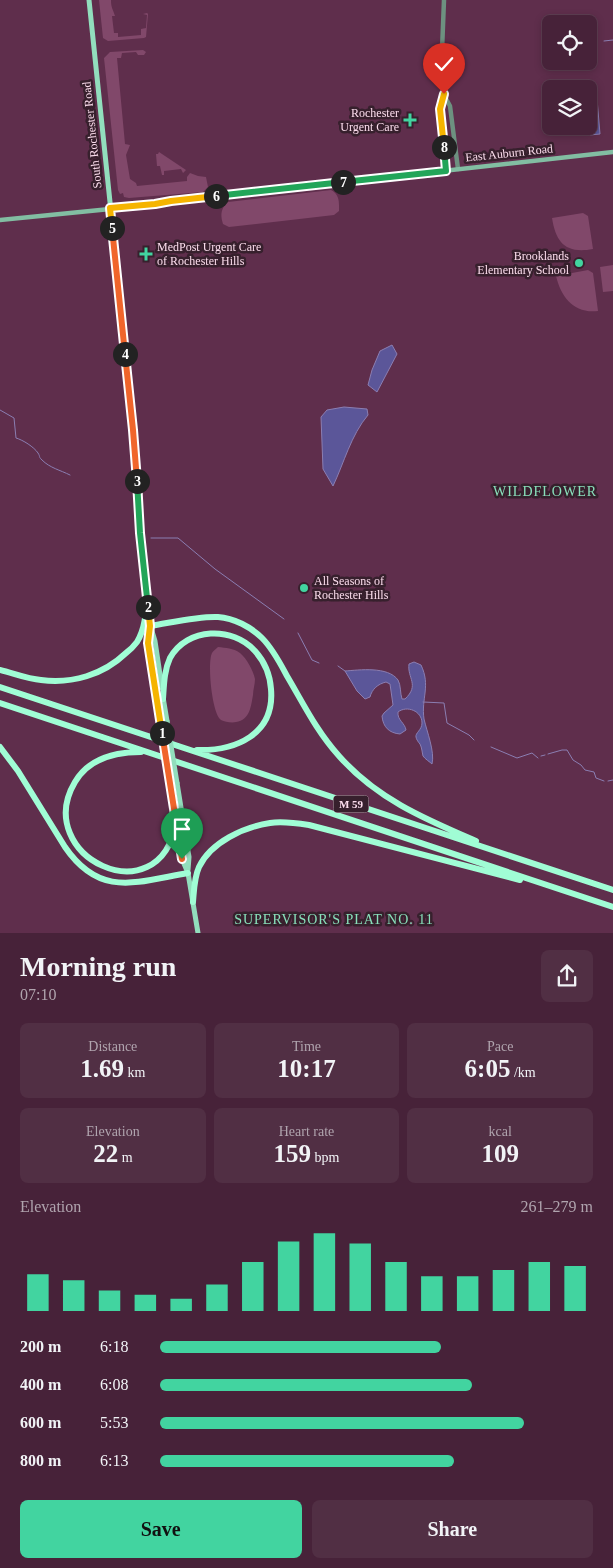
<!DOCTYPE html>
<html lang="en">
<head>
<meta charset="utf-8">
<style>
  body { margin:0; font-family:Georgia,serif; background:#512f44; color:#f1f3f6; height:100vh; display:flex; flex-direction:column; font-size:19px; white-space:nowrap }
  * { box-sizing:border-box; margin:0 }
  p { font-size:16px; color:#b0a4ae }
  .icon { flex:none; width:28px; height:28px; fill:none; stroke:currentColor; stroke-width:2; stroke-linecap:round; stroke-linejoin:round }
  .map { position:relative; height:933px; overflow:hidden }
  .drawer { display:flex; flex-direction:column; background:#472239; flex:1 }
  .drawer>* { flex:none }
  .fabs { position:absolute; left:542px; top:15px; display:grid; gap:10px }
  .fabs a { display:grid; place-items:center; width:55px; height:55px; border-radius:8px; background:#472239; box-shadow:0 2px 8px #0003,0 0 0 1px #5f3f53; font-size:25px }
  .pin { position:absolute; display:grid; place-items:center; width:42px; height:42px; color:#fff; margin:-51px -21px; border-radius:50% 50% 50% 0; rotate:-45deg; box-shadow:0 0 5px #0007 }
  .pin .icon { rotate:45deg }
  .km { position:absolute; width:25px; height:25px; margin:-12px; border-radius:50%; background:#222; color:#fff; font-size:14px; line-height:25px; text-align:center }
  .round { display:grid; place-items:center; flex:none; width:52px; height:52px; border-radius:8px; background:#512f44 }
  .overview { display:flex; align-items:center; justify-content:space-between; height:85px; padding:0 20px }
  h1 { font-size:28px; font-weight:600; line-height:38px }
  .figures { display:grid; grid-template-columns:repeat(3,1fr); gap:8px; height:85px; padding:5px 20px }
  .figures div { display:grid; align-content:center; border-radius:8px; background:#512f44; text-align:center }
  .figures b { font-size:25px; font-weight:600 }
  .figures small { font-size:14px; font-weight:400 }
  .figures p { font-size:14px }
  .chart { height:140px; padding:10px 20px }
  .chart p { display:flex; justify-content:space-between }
  .chart svg { width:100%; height:90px; margin-top:5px; stroke:#42d4a0; stroke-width:6 }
  .cta { display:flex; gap:10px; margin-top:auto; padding:10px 20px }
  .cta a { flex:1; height:58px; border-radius:8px; background:#42d4a0; color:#111; font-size:20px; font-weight:600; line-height:58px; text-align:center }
  .cta a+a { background:#512f44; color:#f1f3f6 }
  ul { padding:0 20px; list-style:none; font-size:16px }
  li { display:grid; grid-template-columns:80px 60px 1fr; align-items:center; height:38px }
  li i { height:12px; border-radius:6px; background:#42d4a0 }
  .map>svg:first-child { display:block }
  .green { fill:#81486a }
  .water { fill:#5b5699; stroke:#8b7eb2 }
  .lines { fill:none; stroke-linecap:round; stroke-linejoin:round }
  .stream { stroke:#8b7eb2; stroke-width:1 }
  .tertiary { stroke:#6d9180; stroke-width:4.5 }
  .secondary { stroke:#82bda2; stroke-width:4.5 }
  .primary { stroke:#92debd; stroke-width:5 }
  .motorway { stroke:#a0fdd5; stroke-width:6 }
  .primary-bridge { stroke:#92debd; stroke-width:5 }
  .split-1-casing { stroke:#fff; stroke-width:10 }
  .split-2-casing { stroke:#fff; stroke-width:10 }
  .split-3-casing { stroke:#fff; stroke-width:10 }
  .split-4-casing { stroke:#fff; stroke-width:10 }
  .split-5-casing { stroke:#fff; stroke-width:10 }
  .split-6-casing { stroke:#fff; stroke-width:10 }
  .split-7-casing { stroke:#fff; stroke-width:10 }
  .split-8-casing { stroke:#fff; stroke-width:10 }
  .split-9-casing { stroke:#fff; stroke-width:10 }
  .split-1 { stroke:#f0652b; stroke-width:6 }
  .split-2 { stroke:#f5b400; stroke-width:6 }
  .split-3 { stroke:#22a559; stroke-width:6 }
  .split-4 { stroke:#f0652b; stroke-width:6 }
  .split-5 { stroke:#f0652b; stroke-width:6 }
  .split-6 { stroke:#f5b400; stroke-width:6 }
  .split-7 { stroke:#22a559; stroke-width:6 }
  .split-8 { stroke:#22a559; stroke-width:6 }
  .split-9 { stroke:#f5b400; stroke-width:6 }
  .poi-dot { fill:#42d4a0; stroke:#37202d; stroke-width:2 }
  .labels { text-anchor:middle; stroke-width:5; stroke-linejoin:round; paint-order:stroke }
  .shield { fill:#37202d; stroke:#c1a4b3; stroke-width:1 }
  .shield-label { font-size:11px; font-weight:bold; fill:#fcdded }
  .poi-label { font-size:12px; fill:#fcdded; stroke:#37202d; text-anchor:end }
  .street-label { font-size:12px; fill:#fcdded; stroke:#37202d }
  .neighbourhood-label { font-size:14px; letter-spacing:1px; fill:#89e0bb; stroke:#37202d }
</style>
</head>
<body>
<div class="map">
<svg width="613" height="933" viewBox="0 0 613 933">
  <rect width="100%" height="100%" fill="#5f2e4c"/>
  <path class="green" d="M 99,0 L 111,0 C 111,8 113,9 115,16 L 112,16 L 114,33 L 118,33 L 118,37 L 141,35 L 141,29 L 146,28 L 147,15 L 143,14 L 147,13 L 148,14 L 146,37 L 144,38 L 108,41 L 103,38 Z
    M 143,50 L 146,52 L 144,55 L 138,55 L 136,52 L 122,53 L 121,58 L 117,58 L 125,144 L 130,145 L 126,155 L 130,179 L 136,183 L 137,186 L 187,181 L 187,177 L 190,173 L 198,176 L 206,177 L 208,187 L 203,192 L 129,198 L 124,197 L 123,193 L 120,194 L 118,190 L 104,58 L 110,52 Z
    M 159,152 L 186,170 L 183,173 L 181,169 L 164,171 L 164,175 L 162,175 L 160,166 L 157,166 L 156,154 L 158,154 Z
    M 331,190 C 340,195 339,202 339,211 L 334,215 L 229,227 L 223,224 C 220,215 221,208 228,202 Z
    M 583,213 L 588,216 L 593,249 C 566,254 556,243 552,218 Z
    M 613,265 L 613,291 L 603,292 L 600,267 Z
    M 588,270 L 593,273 L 598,311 C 574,314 561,297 556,276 Z
    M 218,647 C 226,648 233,648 240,653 C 247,659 253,670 255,679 C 255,684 253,690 253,695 C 251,706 250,720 236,722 C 232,723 225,722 221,720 C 212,714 207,663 212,653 C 213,651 216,649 218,647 Z"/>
  <path class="water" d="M 596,87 L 600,134 L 590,135 L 589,89 L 586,89 Z
    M 392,345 L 397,354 L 377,392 L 368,385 L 372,370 L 380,351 Z
    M 344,407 L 367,409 L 368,415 C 351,435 344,463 333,486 L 323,469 L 321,417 L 327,410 Z
    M 414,662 L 421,665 C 431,686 421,698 424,719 C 427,732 435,752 432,764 C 430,762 425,759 423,756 C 422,752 422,748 420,744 C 419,743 416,739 416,737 C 415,733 422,730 422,723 C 422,711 407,705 398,712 C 397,720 405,723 406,730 L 400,734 C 389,733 383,727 382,716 L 384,713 L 393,705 L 390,684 L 386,682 C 378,684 372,689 370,697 L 365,699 L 357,691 L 345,671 C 359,670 388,666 398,680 C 401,685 400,693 402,699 L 405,699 C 420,685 407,678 409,664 Z"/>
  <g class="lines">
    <path class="stream" d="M 604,41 L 613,40
      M 0,410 L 14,418 L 16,438 C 23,440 34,447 38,453 C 41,458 38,456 42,460 C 50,468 60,470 70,475
      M 151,538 L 178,538 L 215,569 L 284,619
      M 298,633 L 312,660 L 319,663
      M 338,666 L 345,671
      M 423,702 L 444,703 L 447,723 L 469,735 L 474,740
      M 491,747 L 517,758 L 532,753 L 538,758
      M 548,754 L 562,750 L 567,750 L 573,760 L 581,765 L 585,770 L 594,772 L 596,778 L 604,781
      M 541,756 L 545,755
      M 608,781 L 613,780"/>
    <path class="tertiary" d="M 444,0 L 442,51 L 444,94 L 440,109 L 446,171
      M 444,95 L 450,106 L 458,169"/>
    <path class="secondary" d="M 0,220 L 160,204 L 174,201 L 613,152"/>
    <path class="primary" d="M 89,0 L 131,404 L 140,533 L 147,599
      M 148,608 L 150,626 L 149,643 L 159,718
      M 151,628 L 155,641 L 162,688
      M 163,697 L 167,721
      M 170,780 L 182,859 L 188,873 L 198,933
      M 177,783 L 189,857 L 188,870"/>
    <path class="motorway" d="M 150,626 C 170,623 198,616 218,617 C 234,618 251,627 262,638 C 273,649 280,663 287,676 C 303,703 317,732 339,756 C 377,799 425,819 476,841
      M 0,670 C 13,673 27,679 41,680 C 72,684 103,675 126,653 C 130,650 134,646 137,642 C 145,629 146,613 147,597
      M 0,687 L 613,890
      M 163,699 C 164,685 164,671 170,658 C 187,627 233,626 255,651 C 265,662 270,675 271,689 C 275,735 235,751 197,750
      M 0,703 L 613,907
      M 0,747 L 18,771 L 65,847 C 100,898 136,882 188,873
      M 141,752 C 115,752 89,758 75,782 C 31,856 159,918 176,823
      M 193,902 C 194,891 194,878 199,867 C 211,842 244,827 270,823 C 283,821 296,823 309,825 L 520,880"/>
    <path class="primary-bridge" d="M 159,718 L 170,780
      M 167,721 L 177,783"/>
  </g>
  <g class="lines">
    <g class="split-1-casing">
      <path id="split-1" d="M 162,733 L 182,859"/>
    </g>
    <g class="split-2-casing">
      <path id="split-2" d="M 148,607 L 150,626 L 148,643 L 162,733"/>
    </g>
    <g class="split-3-casing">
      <path id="split-3" d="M 137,481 L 140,533 L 148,607"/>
    </g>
    <g class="split-4-casing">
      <path id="split-4" d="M 125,354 L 133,430 L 137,481"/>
    </g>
    <g class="split-5-casing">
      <path id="split-5" d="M 112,228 L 125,354"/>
    </g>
    <g class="split-6-casing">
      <path id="split-6" d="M 112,228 L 110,208 L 155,204 L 171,201 L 216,196"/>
    </g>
    <g class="split-7-casing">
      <path id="split-7" d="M 216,196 L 343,182"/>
    </g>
    <g class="split-8-casing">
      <path id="split-8" d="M 343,182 L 446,171 L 444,147"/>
    </g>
    <g class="split-9-casing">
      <path id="split-9" d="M 444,147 L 440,109 L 444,94"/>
    </g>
    <use href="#split-1" class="split-1"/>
    <use href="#split-2" class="split-2"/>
    <use href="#split-3" class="split-3"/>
    <use href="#split-4" class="split-4"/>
    <use href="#split-5" class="split-5"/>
    <use href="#split-6" class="split-6"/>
    <use href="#split-7" class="split-7"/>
    <use href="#split-8" class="split-8"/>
    <use href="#split-9" class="split-9"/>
  </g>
  <g class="poi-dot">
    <path d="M407.5 112.5h5v5h5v5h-5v5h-5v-5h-5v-5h5z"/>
    <path d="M143.5 246.5h5v5h5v5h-5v5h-5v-5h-5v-5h5z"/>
    <circle cx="579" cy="263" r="5"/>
    <circle cx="304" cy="588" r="5"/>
  </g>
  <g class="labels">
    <rect class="shield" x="333.5" y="795.5" width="35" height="17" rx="4"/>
    <g class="shield-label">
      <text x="351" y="808">M 59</text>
    </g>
    <g class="poi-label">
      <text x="399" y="117">Rochester<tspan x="399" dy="14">Urgent Care</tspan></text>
      <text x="157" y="251" text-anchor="start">MedPost Urgent Care<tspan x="157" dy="14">of Rochester Hills</tspan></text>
      <text x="569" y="260">Brooklands<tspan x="569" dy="14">Elementary School</tspan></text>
      <text x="314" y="585" text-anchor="start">All Seasons of<tspan x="314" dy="14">Rochester Hills</tspan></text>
    </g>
    <g class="street-label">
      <text transform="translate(92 135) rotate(-96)" y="4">South Rochester Road</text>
      <text transform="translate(509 153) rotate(-6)" y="4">East Auburn Road</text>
    </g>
    <g class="neighbourhood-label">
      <text x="545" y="496">WILDFLOWER</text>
      <text x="334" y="924">SUPERVISOR'S PLAT NO. 11</text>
    </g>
  </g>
</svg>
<div class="fabs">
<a><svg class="icon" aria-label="locate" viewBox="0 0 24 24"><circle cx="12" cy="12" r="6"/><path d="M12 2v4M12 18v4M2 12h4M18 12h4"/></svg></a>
<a><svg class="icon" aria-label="layers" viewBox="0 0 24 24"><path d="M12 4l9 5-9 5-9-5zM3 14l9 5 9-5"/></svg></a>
</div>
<div class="pin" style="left:182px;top:859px;background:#1e9e55"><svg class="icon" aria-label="arrive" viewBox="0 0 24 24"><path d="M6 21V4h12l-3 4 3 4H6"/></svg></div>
<div class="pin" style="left:444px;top:94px;background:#d93025"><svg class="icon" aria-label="check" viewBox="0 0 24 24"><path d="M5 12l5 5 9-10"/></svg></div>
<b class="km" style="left:162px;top:733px">1</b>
<b class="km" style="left:148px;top:607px">2</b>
<b class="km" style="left:137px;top:481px">3</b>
<b class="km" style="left:125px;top:354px">4</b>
<b class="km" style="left:112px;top:228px">5</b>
<b class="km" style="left:216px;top:196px">6</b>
<b class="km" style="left:343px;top:182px">7</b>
<b class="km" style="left:444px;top:147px">8</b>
</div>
<section class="drawer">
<div class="overview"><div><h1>Morning run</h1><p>07:10</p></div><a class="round"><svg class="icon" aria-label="share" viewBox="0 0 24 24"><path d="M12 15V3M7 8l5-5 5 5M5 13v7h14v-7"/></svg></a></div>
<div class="figures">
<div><p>Distance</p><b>1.69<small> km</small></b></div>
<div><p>Time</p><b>10:17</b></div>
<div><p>Pace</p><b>6:05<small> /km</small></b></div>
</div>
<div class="figures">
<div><p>Elevation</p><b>22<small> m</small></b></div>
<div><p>Heart rate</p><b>159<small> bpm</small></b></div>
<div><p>kcal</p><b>109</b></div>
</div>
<div class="chart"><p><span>Elevation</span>261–279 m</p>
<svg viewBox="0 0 160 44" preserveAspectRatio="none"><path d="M5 44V26M15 44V29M25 44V34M35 44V36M45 44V38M55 44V31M65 44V20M75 44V10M85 44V6M95 44V11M105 44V20M115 44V27M125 44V27M135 44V24M145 44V20M155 44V22"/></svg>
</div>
<ul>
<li><b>200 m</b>6:18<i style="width:65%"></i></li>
<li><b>400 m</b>6:08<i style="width:72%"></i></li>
<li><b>600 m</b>5:53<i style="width:84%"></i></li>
<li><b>800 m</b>6:13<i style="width:68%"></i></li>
</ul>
<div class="cta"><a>Save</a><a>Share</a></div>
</section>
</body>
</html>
